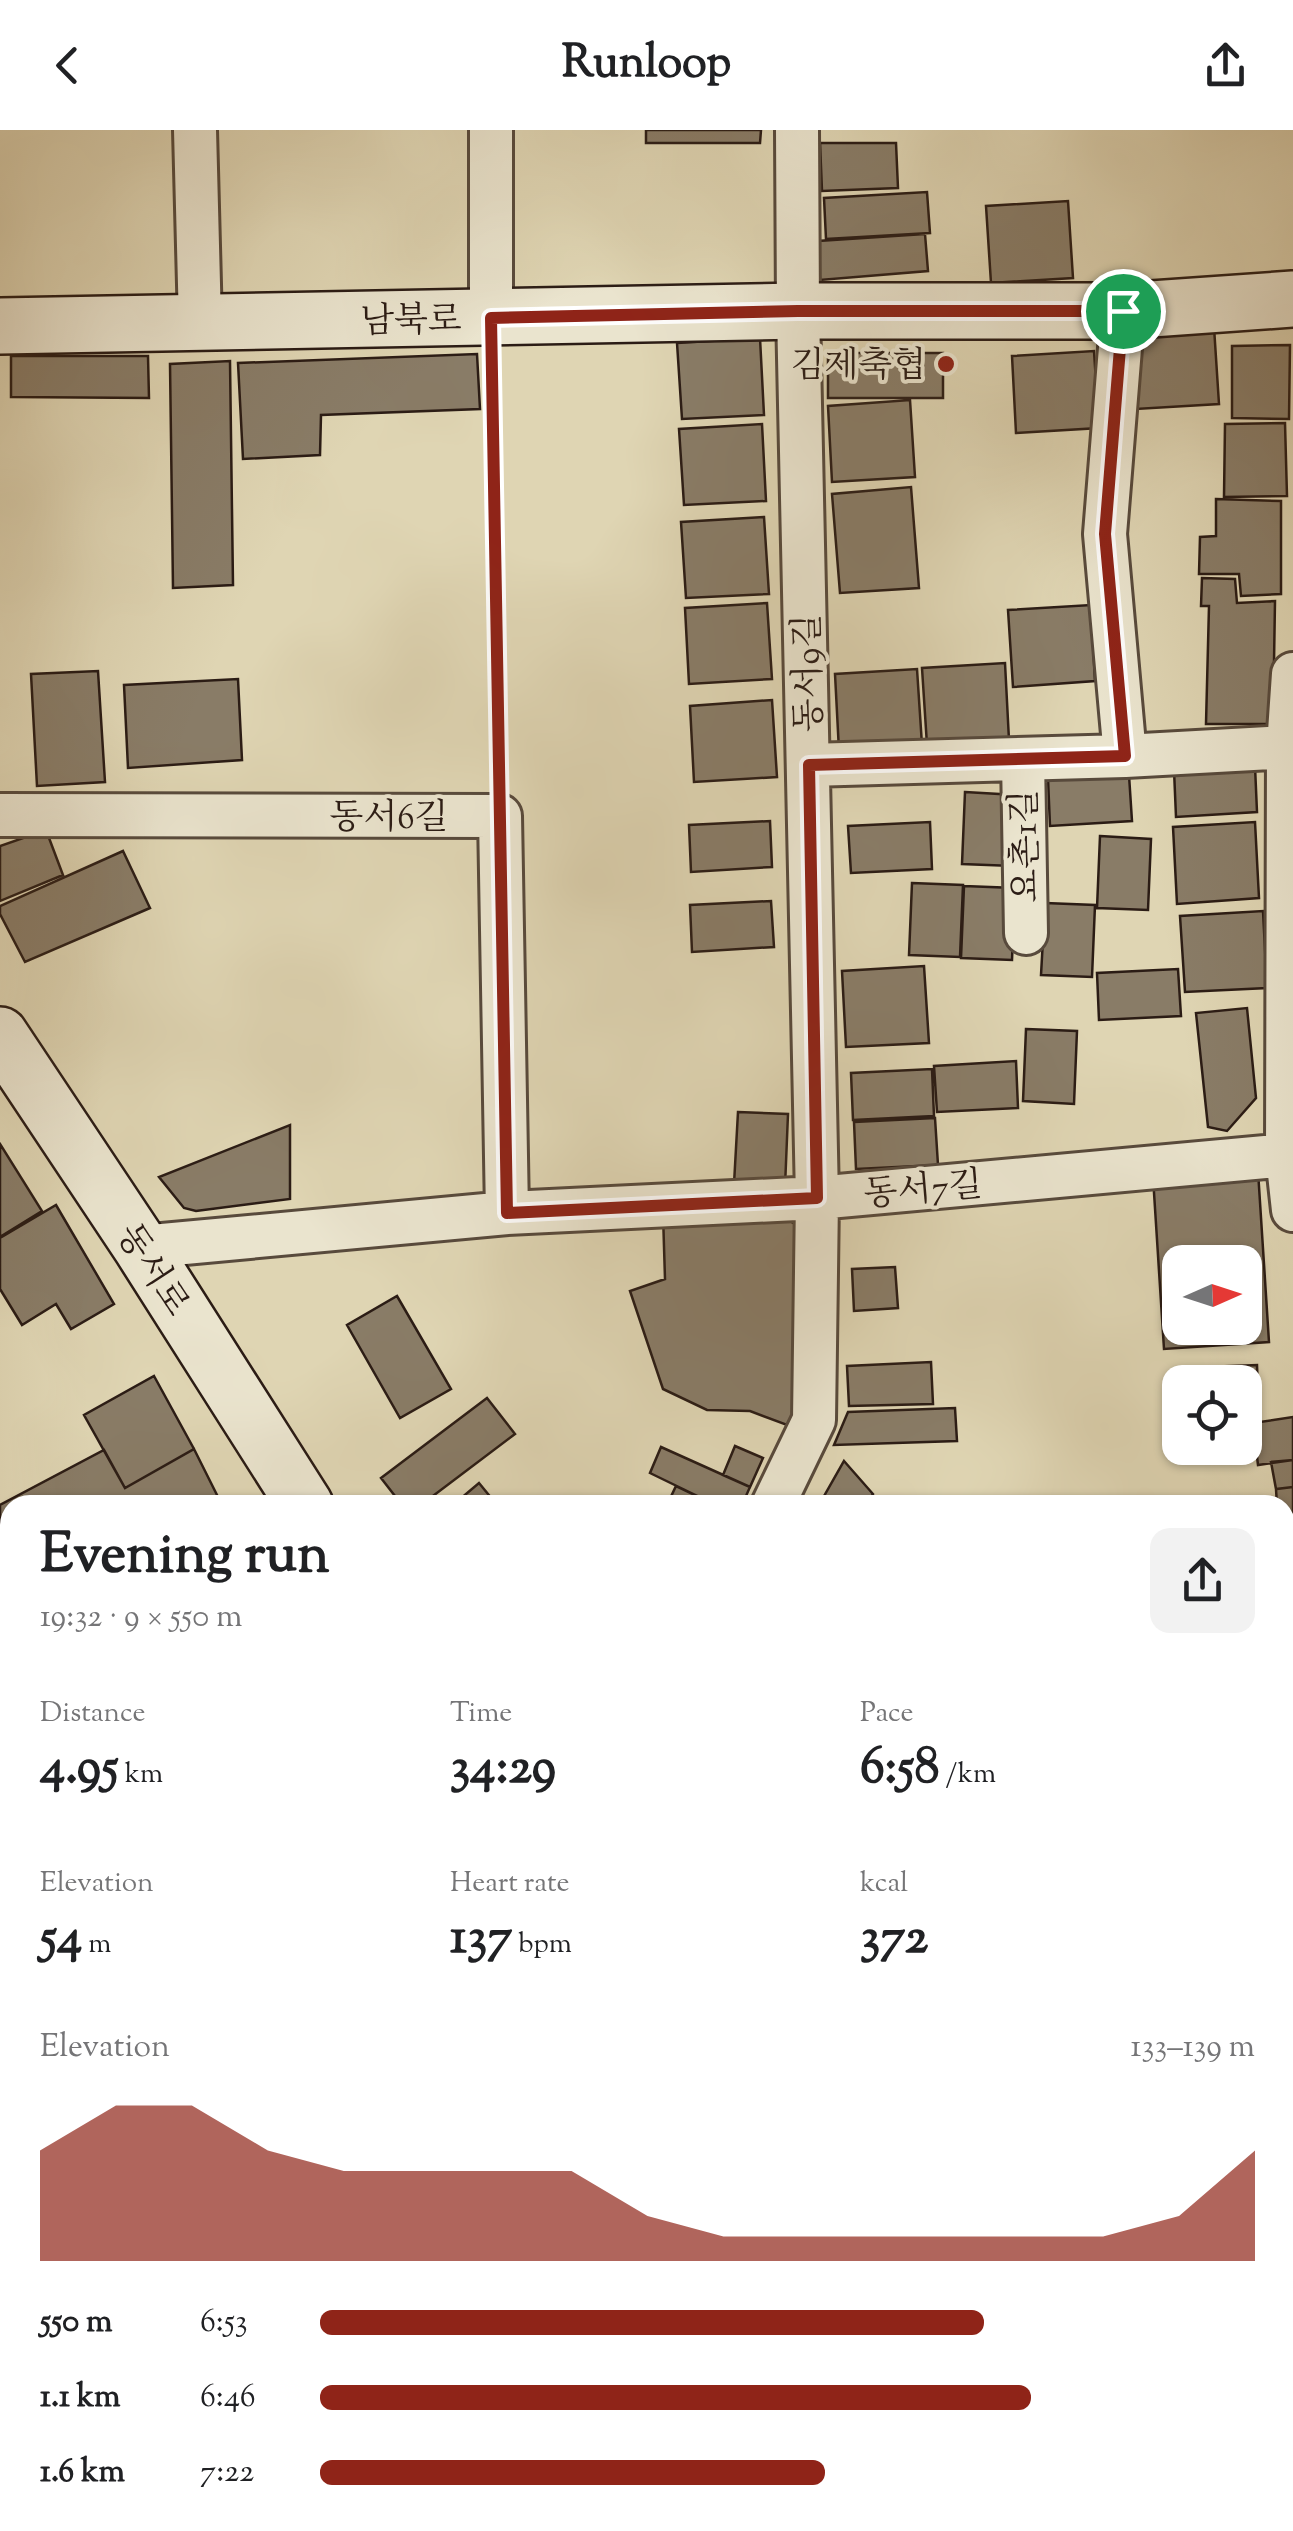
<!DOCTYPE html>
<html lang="en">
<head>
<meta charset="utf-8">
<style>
  body { margin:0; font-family:"Sorts Mill Goudy","Noto Serif KR",serif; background:#f2f2f2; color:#202124; height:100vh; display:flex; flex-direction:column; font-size:38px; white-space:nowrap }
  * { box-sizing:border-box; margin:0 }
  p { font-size:32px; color:#757577 }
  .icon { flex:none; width:55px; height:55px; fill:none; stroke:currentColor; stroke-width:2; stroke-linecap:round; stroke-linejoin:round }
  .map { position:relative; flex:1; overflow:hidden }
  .details { position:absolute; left:0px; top:1365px; width:1295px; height:1038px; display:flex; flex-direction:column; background:#fff; border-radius:30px 30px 0 0; box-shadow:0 2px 8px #0004 }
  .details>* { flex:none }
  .needle { width:65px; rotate:87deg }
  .controls { position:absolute; left:1162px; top:1115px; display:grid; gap:20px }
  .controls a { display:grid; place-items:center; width:100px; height:100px; border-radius:20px; background:#fff; box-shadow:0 2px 8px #0004; font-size:50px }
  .pin { position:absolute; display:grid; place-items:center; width:85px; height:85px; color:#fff; margin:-42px; border:5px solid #fff; border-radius:50%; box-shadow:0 2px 10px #0007 }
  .round { display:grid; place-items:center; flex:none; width:105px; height:105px; border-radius:20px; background:#f2f2f2 }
  .overview { display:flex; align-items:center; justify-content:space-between; height:170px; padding:0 40px }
  h1 { font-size:55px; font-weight:800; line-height:75px }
  .stats { display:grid; grid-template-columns:repeat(3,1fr); gap:15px; height:170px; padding:10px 40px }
  .stats div { display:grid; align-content:center }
  .stats b { font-size:50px; font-weight:800 }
  .stats small { font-size:28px; font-weight:400 }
  .stats p { font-size:28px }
  .chart { height:280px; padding:20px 40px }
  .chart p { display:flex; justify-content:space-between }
  .chart svg { width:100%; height:180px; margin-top:10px; fill:#8f2418; opacity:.7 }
  ul { padding:0 40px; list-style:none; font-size:32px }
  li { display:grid; grid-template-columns:160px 120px 1fr; align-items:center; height:75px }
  li i { height:25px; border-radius:12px; background:#8f2418 }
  header { display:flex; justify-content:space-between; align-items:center; height:130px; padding:0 40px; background:#fff; font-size:45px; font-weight:800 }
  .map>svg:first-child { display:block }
  .building { fill:#897c67; stroke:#2b1c15; stroke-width:2.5; fill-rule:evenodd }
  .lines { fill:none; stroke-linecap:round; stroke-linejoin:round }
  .minor-casing { stroke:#584a3c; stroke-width:48 }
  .tertiary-casing { stroke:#584a3c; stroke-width:58 }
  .secondary-casing { stroke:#2b1c15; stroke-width:60 }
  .path { stroke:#2b1c15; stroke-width:6; stroke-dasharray:2.5 5; stroke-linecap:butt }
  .minor { stroke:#eae4ce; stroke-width:42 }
  .tertiary { stroke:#eae4ce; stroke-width:52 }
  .secondary { stroke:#eae4ce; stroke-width:55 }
  .route-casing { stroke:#fff; stroke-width:20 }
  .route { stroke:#8f2418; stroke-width:12 }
  .poi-dot { fill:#8f2418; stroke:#eae4ce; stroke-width:4 }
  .labels { text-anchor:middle; stroke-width:8; stroke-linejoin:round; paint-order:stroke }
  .street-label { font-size:35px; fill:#2b1c15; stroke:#eae4ce }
  .poi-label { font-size:35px; fill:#2b1c15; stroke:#eae4ce; text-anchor:end }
</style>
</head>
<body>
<header><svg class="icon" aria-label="back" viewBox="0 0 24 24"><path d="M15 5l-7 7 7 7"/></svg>Runloop<svg class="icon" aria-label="share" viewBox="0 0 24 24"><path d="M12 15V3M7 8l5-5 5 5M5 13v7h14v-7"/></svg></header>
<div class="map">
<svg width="1293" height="2401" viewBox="0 0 1293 2401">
  <rect width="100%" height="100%" fill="#dfd5b3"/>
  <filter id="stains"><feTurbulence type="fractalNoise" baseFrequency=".002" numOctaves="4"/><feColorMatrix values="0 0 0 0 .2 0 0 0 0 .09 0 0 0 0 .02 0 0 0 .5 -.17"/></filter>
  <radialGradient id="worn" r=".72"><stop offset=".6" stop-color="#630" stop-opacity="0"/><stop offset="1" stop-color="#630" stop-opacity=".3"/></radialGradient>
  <path class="building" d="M 646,0 L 761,0 L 760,13 L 646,13 Z
    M 820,13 L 896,13 L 898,58 L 822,61 Z
    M 927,62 L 930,103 L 826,109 L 824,68 Z
    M 1068,71 L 1073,148 L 991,153 L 986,76 Z
    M 925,104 L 928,141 L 820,150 L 818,111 Z
    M 1214,197 L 1219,274 L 1136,279 L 1132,202 Z
    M 760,208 L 764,285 L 682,289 L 677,213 Z
    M 1290,215 L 1289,289 L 1232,288 L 1232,216 Z
    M 1094,221 L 1099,298 L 1016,303 L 1012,226 Z
    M 828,223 L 943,223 L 943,268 L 828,268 Z
    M 477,224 L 480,279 L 321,285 L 320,325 L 243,329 L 238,233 Z
    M 11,226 L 148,226 L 149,268 L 11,267 Z
    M 230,231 L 233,455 L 173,458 L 170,234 Z
    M 910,270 L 915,347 L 832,352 L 828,276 Z
    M 1285,293 L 1287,366 L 1224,367 L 1225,294 Z
    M 762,294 L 766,371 L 684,375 L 679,299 Z
    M 911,357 L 919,458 L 840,463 L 832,364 Z
    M 1216,369 L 1281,371 L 1281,464 L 1241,466 L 1239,444 L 1199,444 L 1200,407 L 1216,406 Z
    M 764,387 L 769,464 L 686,468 L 681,392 Z
    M 1202,448 L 1235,449 L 1237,473 L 1275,471 L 1273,594 L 1206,594 L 1209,476 L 1201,476 Z
    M 767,473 L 772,549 L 689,554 L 685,478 Z
    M 1091,475 L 1095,551 L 1013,557 L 1008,480 Z
    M 1005,533 L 1009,610 L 927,615 L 922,538 Z
    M 917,539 L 922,615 L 839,621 L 835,544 Z
    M 98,541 L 105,652 L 37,656 L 31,544 Z
    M 238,549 L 242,630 L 128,638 L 124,555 Z
    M 772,570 L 777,647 L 694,652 L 690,576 Z
    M 1255,636 L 1257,682 L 1176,687 L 1174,640 Z
    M 1129,645 L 1132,691 L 1050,696 L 1048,649 Z
    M 965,662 L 1016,665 L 1013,736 L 962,734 Z
    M 770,691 L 772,737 L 691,742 L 689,695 Z
    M 930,692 L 932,739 L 851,743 L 848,696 Z
    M 1255,692 L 1259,768 L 1177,774 L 1173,697 Z
    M 46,700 L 63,745 L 0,771 L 0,716 Z
    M 1100,706 L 1151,709 L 1148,780 L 1097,778 Z
    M 123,721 L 150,778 L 25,832 L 0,784 L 0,776 Z
    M 912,753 L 963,755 L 960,827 L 909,825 Z
    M 964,756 L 1015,758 L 1012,830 L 961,828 Z
    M 771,771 L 774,817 L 692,822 L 690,775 Z
    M 1045,773 L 1095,775 L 1092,847 L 1041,845 Z
    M 1263,781 L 1267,858 L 1185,862 L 1180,786 Z
    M 924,836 L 929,913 L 846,917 L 842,841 Z
    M 1178,839 L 1181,886 L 1099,890 L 1097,843 Z
    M 1247,878 L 1256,968 L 1227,1001 L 1208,997 L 1196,883 Z
    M 1026,899 L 1077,901 L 1074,974 L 1023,971 Z
    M 1016,931 L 1018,978 L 937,982 L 934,936 Z
    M 932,939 L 934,986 L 853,990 L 851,943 Z
    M 738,982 L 788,984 L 785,1057 L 734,1054 Z
    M 935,988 L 938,1035 L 856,1039 L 854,992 Z
    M 290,995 L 290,1069 L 196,1081 L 184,1078 L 159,1047 Z
    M 0,1014 L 42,1081 L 0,1107 Z
    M 1258,1041 L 1269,1212 L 1164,1219 L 1153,1047 ZM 1180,1132 L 1245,1132 L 1245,1198 L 1180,1198 Z
    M 56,1075 L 114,1174 L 71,1199 L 56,1174 L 22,1195 L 0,1159 L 0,1108 Z
    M 772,1081 L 795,1094 L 802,1287 L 787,1295 L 750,1281 L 707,1280 L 663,1259 L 630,1161 L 665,1149 L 663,1084 Z
    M 895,1137 L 898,1178 L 854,1181 L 852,1139 Z
    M 397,1166 L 451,1259 L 400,1288 L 347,1195 Z
    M 931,1232 L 933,1274 L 849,1276 L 847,1236 Z
    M 1257,1235 L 1259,1291 L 1245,1291 L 1245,1252 L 1180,1252 L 1180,1293 L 1178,1238 Z
    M 154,1246 L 194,1319 L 125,1358 L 84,1285 Z
    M 487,1268 L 515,1304 L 421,1375 L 402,1375 L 381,1348 Z
    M 955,1278 L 957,1311 L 834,1315 L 848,1282 Z
    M 1293,1287 L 1293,1330 L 1258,1335 L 1253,1293 Z
    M 735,1316 L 763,1328 L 750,1357 L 723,1345 Z
    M 661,1317 L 750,1357 L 742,1375 L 716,1375 L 650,1343 Z
    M 194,1319 L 222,1375 L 10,1375 L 10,1570 L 0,1551 L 0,1375 L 104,1320 L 125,1358 Z
    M 1293,1330 L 1293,1357 L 1276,1359 L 1271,1332 Z
    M 844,1331 L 873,1364 L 866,1375 L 819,1375 Z
    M 479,1353 L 497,1375 L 453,1375 Z
    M 676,1356 L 716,1375 L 667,1375 Z
    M 1293,1357 L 1293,1410 L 1285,1411 L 1285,1375 L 1277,1375 L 1276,1359 Z
    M 1293,1410 L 1293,1460 L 1285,1461 L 1285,1411 Z
    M 1293,1471 L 1293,1531 L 1285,1532 L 1285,1472 Z
    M 1285,1533 L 1293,1533 L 1293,1587 L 1285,1588 Z
    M 0,1654 L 10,1668 L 10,1716 L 0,1722 Z
    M 10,1824 L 10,1898 L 0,1882 L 0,1829 Z
    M 1289,1882 L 1293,1883 L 1293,1966 L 1285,1964 L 1285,1889 Z
    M 1285,1971 L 1293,1973 L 1293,2062 L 1285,2063 Z
    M 6,2336 L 10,2336 L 10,2385 L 4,2385 Z
    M 76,2392 L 159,2392 L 159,2393 L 76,2397 Z
    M 265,2392 L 261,2401 L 156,2401 L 159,2392 Z
    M 333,2392 L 425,2392 L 437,2401 L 330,2401 Z
    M 606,2392 L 656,2392 L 650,2401 L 600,2401 Z
    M 667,2392 L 748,2392 L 742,2401 L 661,2401 Z
    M 847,2392 L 895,2392 L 890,2401 L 862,2401 Z
    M 159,2393 L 156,2401 L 93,2401 L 93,2397 Z"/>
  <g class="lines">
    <g class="minor-casing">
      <path id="minor" d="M 195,0 L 200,193
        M 491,0 L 491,187
        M 1123,181 L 1105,404 L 1125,626
        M 1293,544 L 1288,617 L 1287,1025 L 1293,1080
        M 1023,629 L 1026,803
        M 809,635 L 1125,626 L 1288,617
        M 0,685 L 500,686 L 507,1083
        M 141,1117 L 507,1083 L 817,1068 L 1287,1025
        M 773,1375 L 814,1290 L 817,1068 L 798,181 L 797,0
        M 0,1615 L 10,1610
        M 1285,1617 L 1293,1616
        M 1285,1776 L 1293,1761
        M 0,1980 L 10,1978
        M 0,2138 L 10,2143
        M 0,2306 L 10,2307
        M 521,2392 L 537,2401
        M 952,2401 L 957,2392"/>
    </g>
    <g class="tertiary-casing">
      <path id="tertiary" d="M 300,2401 L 304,2392"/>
    </g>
    <g class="secondary-casing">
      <path id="secondary" d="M 0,196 L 798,181 L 1123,181 L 1293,169
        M 0,905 L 141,1117 L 305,1375
        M 1076,2392 L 1081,2401"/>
    </g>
    <path class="path" d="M 492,232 L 499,649"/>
    <use href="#minor" class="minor"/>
    <use href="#tertiary" class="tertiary"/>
    <use href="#secondary" class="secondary"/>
  </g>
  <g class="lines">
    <g class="route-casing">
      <path id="route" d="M 798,181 L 1123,181 L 1105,404 L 1125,626 L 809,635 L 817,1068 L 507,1083 L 491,188 Z"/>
    </g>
    <use href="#route" class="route"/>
  </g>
  <circle class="poi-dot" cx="946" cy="234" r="10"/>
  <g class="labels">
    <g class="street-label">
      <text transform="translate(411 189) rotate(-1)" y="12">남북로</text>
      <text transform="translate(807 543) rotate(-91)" y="12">동서9길</text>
      <text x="389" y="698">동서6길</text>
      <text transform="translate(1024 716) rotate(-91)" y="12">요촌1길</text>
      <text transform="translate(923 1058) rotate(-5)" y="12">동서7길</text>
      <text transform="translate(154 1139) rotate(57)" y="12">동서로</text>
    </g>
    <g class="poi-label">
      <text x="926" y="246">김제축협</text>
    </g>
  </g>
  <rect width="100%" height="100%" filter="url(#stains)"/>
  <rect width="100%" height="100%" fill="url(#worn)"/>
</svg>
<div class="controls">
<a><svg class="needle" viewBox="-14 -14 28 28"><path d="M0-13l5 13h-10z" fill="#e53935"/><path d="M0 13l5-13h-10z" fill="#757577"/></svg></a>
<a><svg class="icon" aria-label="locate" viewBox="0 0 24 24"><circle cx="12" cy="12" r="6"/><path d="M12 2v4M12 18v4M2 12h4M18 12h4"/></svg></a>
</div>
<div class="pin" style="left:1123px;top:181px;background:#1e9e55"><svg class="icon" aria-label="arrive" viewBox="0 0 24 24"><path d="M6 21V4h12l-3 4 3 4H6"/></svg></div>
<section class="details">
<div class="overview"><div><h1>Evening run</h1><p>19:32 · 9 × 550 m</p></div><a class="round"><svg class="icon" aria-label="share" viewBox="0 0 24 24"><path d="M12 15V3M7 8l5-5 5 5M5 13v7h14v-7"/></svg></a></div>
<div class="stats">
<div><p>Distance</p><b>4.95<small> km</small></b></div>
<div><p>Time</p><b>34:29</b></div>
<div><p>Pace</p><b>6:58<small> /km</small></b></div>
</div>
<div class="stats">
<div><p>Elevation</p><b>54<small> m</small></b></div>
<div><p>Heart rate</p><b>137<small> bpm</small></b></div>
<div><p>kcal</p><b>372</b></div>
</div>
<div class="chart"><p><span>Elevation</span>133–139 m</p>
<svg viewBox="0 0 160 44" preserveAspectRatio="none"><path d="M0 44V17L10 6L20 6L30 17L40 22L50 22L60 22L70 22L80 33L90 38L100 38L110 38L120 38L130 38L140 38L150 33L160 17V44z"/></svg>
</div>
<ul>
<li><b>550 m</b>6:53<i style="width:71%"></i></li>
<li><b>1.1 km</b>6:46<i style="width:76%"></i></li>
<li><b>1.6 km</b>7:22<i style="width:54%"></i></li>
</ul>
</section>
</div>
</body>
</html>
